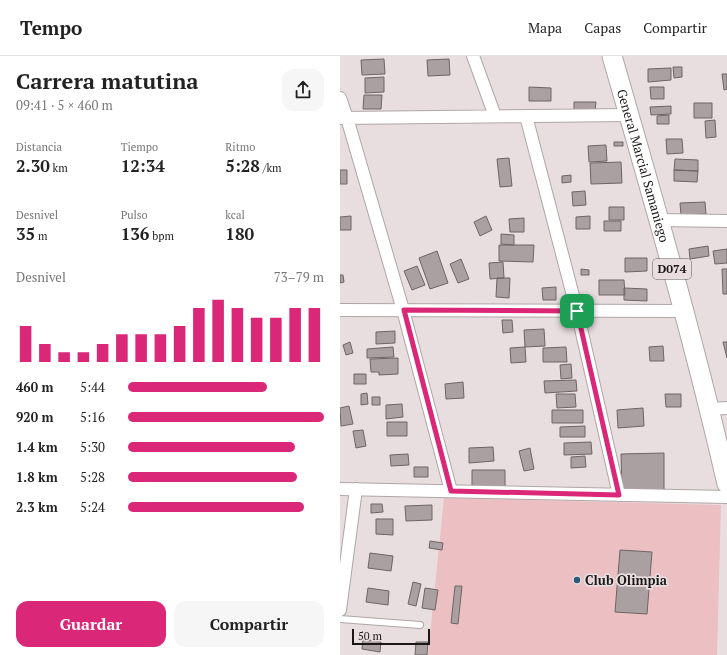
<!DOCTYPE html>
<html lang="es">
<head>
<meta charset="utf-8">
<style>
  body { margin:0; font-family:"PT Serif",serif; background:#f6f6f6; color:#222; height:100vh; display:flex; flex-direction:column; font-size:15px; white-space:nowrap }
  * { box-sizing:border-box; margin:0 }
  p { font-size:13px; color:#767676 }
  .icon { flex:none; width:22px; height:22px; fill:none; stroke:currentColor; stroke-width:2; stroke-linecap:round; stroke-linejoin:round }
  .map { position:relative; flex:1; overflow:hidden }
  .panel { display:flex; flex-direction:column; background:#fff; width:340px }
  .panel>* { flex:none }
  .scale { position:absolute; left:12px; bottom:10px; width:78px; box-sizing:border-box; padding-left:4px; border:2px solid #1b1718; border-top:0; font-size:11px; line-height:14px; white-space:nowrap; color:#1b1718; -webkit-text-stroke:3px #e9dedf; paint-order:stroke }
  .pin { position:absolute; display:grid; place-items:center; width:34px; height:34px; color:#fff; margin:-17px; border-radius:8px; box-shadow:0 2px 6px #0006 }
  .round { display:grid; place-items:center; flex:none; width:42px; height:42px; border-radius:12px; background:#f6f6f6 }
  .summary { display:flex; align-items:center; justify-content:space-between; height:68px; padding:0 16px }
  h1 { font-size:22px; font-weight:800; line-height:30px }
  .metrics { display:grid; grid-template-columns:repeat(3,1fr); gap:6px; height:68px; padding:4px 16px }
  .metrics div { display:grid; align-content:center }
  .metrics b { font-size:17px; font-weight:800 }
  .metrics small { font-size:11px; font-weight:400 }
  .metrics p { font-size:11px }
  .chart { height:112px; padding:8px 16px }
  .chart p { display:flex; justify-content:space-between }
  .chart svg { width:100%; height:72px; margin-top:4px; stroke:#db2777; stroke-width:6 }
  .cta { display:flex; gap:8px; margin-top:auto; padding:8px 16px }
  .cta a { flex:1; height:46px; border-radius:12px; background:#db2777; color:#fff; font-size:16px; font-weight:800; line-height:46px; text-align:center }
  .cta a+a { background:#f6f6f6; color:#222 }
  ul { padding:0 16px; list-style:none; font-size:13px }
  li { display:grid; grid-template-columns:64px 48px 1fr; align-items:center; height:30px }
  li i { height:10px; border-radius:5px; background:#db2777 }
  header { display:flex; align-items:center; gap:24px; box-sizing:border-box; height:56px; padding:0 20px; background:#fff; border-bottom:1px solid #e0e0e0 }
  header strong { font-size:19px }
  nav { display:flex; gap:22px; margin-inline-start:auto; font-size:14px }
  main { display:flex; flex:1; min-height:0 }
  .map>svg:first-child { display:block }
  .grass { fill:#ecbfc2 }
  .building { fill:#aba0a1; stroke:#6d6464 }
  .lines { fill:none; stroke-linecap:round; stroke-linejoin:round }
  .lane-casing { stroke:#b0a6a6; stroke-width:8 }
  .street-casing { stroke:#b0a6a6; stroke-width:14 }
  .primary-casing { stroke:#b0a6a6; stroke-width:21 }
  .lane { stroke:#fff; stroke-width:6 }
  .street { stroke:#fff; stroke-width:12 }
  .primary { stroke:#fff; stroke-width:19 }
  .route-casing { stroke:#fff; stroke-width:8 }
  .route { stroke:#db2777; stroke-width:5 }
  .poi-dot { fill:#2d5a7a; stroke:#e9dedf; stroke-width:1.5 }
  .labels { text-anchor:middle; stroke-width:3.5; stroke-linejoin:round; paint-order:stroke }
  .shield { fill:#e9dedf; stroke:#595354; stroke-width:1 }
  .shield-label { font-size:12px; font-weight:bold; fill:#1b1718 }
  .street-label { font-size:13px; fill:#1b1718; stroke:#e9dedf }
  .poi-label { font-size:13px; font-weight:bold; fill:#1b1718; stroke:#e9dedf; text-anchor:start }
</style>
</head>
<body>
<header>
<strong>Tempo</strong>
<nav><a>Mapa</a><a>Capas</a><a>Compartir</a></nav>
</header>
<main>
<section class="panel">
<div class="summary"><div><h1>Carrera matutina</h1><p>09:41 · 5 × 460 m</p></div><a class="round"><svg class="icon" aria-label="share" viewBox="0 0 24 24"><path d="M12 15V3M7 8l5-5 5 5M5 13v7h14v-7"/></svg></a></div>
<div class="metrics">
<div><p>Distancia</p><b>2.30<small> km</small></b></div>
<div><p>Tiempo</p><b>12:34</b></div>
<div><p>Ritmo</p><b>5:28<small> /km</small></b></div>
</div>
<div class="metrics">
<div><p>Desnivel</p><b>35<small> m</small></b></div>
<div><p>Pulso</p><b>136<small> bpm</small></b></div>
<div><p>kcal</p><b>180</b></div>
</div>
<div class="chart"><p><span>Desnivel</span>73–79 m</p>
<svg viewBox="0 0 160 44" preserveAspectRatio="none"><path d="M5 44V22M15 44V33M25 44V38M35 44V38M45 44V33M55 44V27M65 44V27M75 44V27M85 44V22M95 44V11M105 44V6M115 44V11M125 44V17M135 44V17M145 44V11M155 44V11"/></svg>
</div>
<ul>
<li><b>460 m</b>5:44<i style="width:71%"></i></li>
<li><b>920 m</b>5:16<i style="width:100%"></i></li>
<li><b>1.4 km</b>5:30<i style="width:85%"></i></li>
<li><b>1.8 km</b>5:28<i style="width:86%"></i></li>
<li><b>2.3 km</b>5:24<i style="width:90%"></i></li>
</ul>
<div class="cta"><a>Guardar</a><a>Compartir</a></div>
</section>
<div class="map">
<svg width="387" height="599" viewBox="0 0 387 599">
  <rect width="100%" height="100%" fill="#e9dedf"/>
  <path class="grass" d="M 104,442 L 381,449 L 377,599 L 88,599 Z"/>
  <path class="building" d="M 44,3 L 45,18 L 22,19 L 21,4 Z
    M 109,3 L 110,19 L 88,20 L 87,4 Z
    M 333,11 L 342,11 L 342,21 L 334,22 Z
    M 331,12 L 331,24 L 308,26 L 308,13 Z
    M 382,18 L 387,18 L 387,33 L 384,34 Z
    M 44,21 L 44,36 L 25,37 L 25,22 Z
    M 189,31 L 211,32 L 211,45 L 189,45 Z
    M 310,31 L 324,31 L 324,43 L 311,43 Z
    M 24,39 L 42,39 L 41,53 L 23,53 Z
    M 234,46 L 256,46 L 255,55 L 234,54 Z
    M 354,47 L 372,47 L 372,62 L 354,62 Z
    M 331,50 L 331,58 L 311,59 L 310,51 Z
    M 329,59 L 329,68 L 317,68 L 317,60 Z
    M 375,64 L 376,81 L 366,82 L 365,65 Z
    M 326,83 L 342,83 L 343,97 L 327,98 Z
    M 274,86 L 283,86 L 283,90 L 274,90 Z
    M 266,89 L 267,105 L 249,106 L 248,90 Z
    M 169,102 L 172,130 L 160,131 L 157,103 Z
    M 335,103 L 358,104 L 358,115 L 334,114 Z
    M 281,106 L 282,127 L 251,128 L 250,107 Z
    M 0,114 L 7,114 L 7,128 L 0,128 Z
    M 334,114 L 358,115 L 357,126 L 334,125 Z
    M 231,119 L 231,126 L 222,127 L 222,120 Z
    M 245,135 L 246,149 L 233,150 L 232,136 Z
    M 365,146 L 366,158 L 341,159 L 340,147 Z
    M 269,151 L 284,151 L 284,164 L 269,164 Z
    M 11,160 L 11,174 L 0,174 L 0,161 Z
    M 146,160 L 152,174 L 140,180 L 134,166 Z
    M 250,160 L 250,173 L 236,173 L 236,161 Z
    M 184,162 L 184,176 L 170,176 L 169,163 Z
    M 264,165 L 281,165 L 281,175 L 264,175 Z
    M 161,178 L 174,179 L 174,189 L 161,188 Z
    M 159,189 L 194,189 L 193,206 L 159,205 Z
    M 368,190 L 369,200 L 350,203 L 349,193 Z
    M 387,193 L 387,207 L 375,208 L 373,195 Z
    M 97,195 L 108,227 L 90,233 L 79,202 Z
    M 285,202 L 307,202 L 307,215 L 285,216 Z
    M 121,203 L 129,223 L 118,227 L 110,208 Z
    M 163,206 L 164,222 L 150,223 L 149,207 Z
    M 77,210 L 85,229 L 72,234 L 64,215 Z
    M 241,213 L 249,214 L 249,219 L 241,219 Z
    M 382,213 L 387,213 L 387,238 L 383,238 Z
    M 0,219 L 3,219 L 4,226 L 0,227 Z
    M 157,222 L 170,222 L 169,242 L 156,241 Z
    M 259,224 L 284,224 L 285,239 L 259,239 Z
    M 216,231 L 216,244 L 203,244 L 202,232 Z
    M 284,232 L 307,233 L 307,245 L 284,244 Z
    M 162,264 L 172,264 L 173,276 L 163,277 Z
    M 204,273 L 205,290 L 185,291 L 184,274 Z
    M 55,275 L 55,287 L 36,288 L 36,276 Z
    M 10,286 L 13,297 L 6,299 L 3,289 Z
    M 383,286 L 387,286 L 387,302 Z
    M 323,290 L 324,305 L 310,305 L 309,291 Z
    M 53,291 L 54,301 L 27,302 L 27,293 Z
    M 185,291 L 186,306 L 171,307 L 170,292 Z
    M 226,291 L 227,306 L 203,306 L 203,292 Z
    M 58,302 L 58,318 L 39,319 L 39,316 L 31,316 L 30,303 Z
    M 231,308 L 232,322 L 221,323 L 220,309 Z
    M 14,318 L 26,318 L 26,328 L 14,328 Z
    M 236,324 L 237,335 L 205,337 L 204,325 Z
    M 123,326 L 124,342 L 106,343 L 105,328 Z
    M 27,337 L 28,348 L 21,349 L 21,338 Z
    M 216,338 L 235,338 L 236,351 L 217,352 Z
    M 325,338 L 341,338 L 341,351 L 326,351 Z
    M 32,341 L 40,341 L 40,349 L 32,349 Z
    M 62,348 L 63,361 L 46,363 L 46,349 Z
    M 9,350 L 13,368 L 1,370 L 0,352 Z
    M 303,352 L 304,370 L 278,372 L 277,354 Z
    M 212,354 L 243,354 L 243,367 L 212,367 Z
    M 47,366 L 67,366 L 67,380 L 47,380 Z
    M 245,370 L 245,381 L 220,381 L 220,371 Z
    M 23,374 L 26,390 L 16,392 L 13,375 Z
    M 251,386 L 252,398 L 224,399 L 224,387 Z
    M 153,391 L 154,405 L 129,407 L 129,392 Z
    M 190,392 L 194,413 L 184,415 L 179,395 Z
    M 324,397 L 324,434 L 282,434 L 281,398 Z
    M 68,398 L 69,409 L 51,410 L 50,399 Z
    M 245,400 L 246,411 L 231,412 L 231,401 Z
    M 74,411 L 88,411 L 88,421 L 74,421 Z
    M 132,414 L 165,414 L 165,432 L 132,431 Z
    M 31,448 L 42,448 L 43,456 L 31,457 Z
    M 92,449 L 92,464 L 66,465 L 65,450 Z
    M 36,463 L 53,463 L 53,479 L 36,478 Z
    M 90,485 L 103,487 L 102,494 L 89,492 Z
    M 280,494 L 312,496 L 307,558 L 275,556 Z
    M 30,497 L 53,500 L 51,515 L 28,512 Z
    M 73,526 L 81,528 L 76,550 L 68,548 Z
    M 115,530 L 122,530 L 118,568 L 111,567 Z
    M 28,532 L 49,535 L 48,549 L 26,546 Z
    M 85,532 L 98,534 L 95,554 L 82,552 Z
    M 23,583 L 41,586 L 40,596 L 22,593 Z
    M 76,586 L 88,586 L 87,599 L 75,599 Z"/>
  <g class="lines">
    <g class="lane-casing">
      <path id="lane" d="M 0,563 L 80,569"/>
    </g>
    <g class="street-casing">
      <path id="street" d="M 133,0 L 155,60
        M 0,42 L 7,62 L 63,254 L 111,435
        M 186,60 L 237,255 L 279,439
        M 0,62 L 289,59
        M 318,164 L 387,165
        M 0,254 L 344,255
        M 370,353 L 387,352
        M 0,433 L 387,441
        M 0,554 L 16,433"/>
    </g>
    <g class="primary-casing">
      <g id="primary">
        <path id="s1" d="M 272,0 C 313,142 354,284 387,428"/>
      </g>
    </g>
    <use href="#lane" class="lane"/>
    <use href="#street" class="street"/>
    <use href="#primary" class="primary"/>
  </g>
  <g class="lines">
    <g class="route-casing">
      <path id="route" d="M 64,254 L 237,255 L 279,439 L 111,435 Z"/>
    </g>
    <use href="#route" class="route"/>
  </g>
  <circle class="poi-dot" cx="237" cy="524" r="4"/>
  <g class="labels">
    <rect class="shield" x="313" y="203" width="38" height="20" rx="3"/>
    <g class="shield-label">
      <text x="332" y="217">D074</text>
    </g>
    <g class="street-label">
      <text dy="5" stroke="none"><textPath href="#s1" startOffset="114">General Marcial Samaniego</textPath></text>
    </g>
    <g class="poi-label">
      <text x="245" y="529">Club Olimpia</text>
    </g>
  </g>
</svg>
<div class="scale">50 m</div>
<div class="pin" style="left:237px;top:255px;background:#1e9e55"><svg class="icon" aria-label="arrive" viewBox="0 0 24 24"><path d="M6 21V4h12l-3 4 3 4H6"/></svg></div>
</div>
</main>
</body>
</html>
